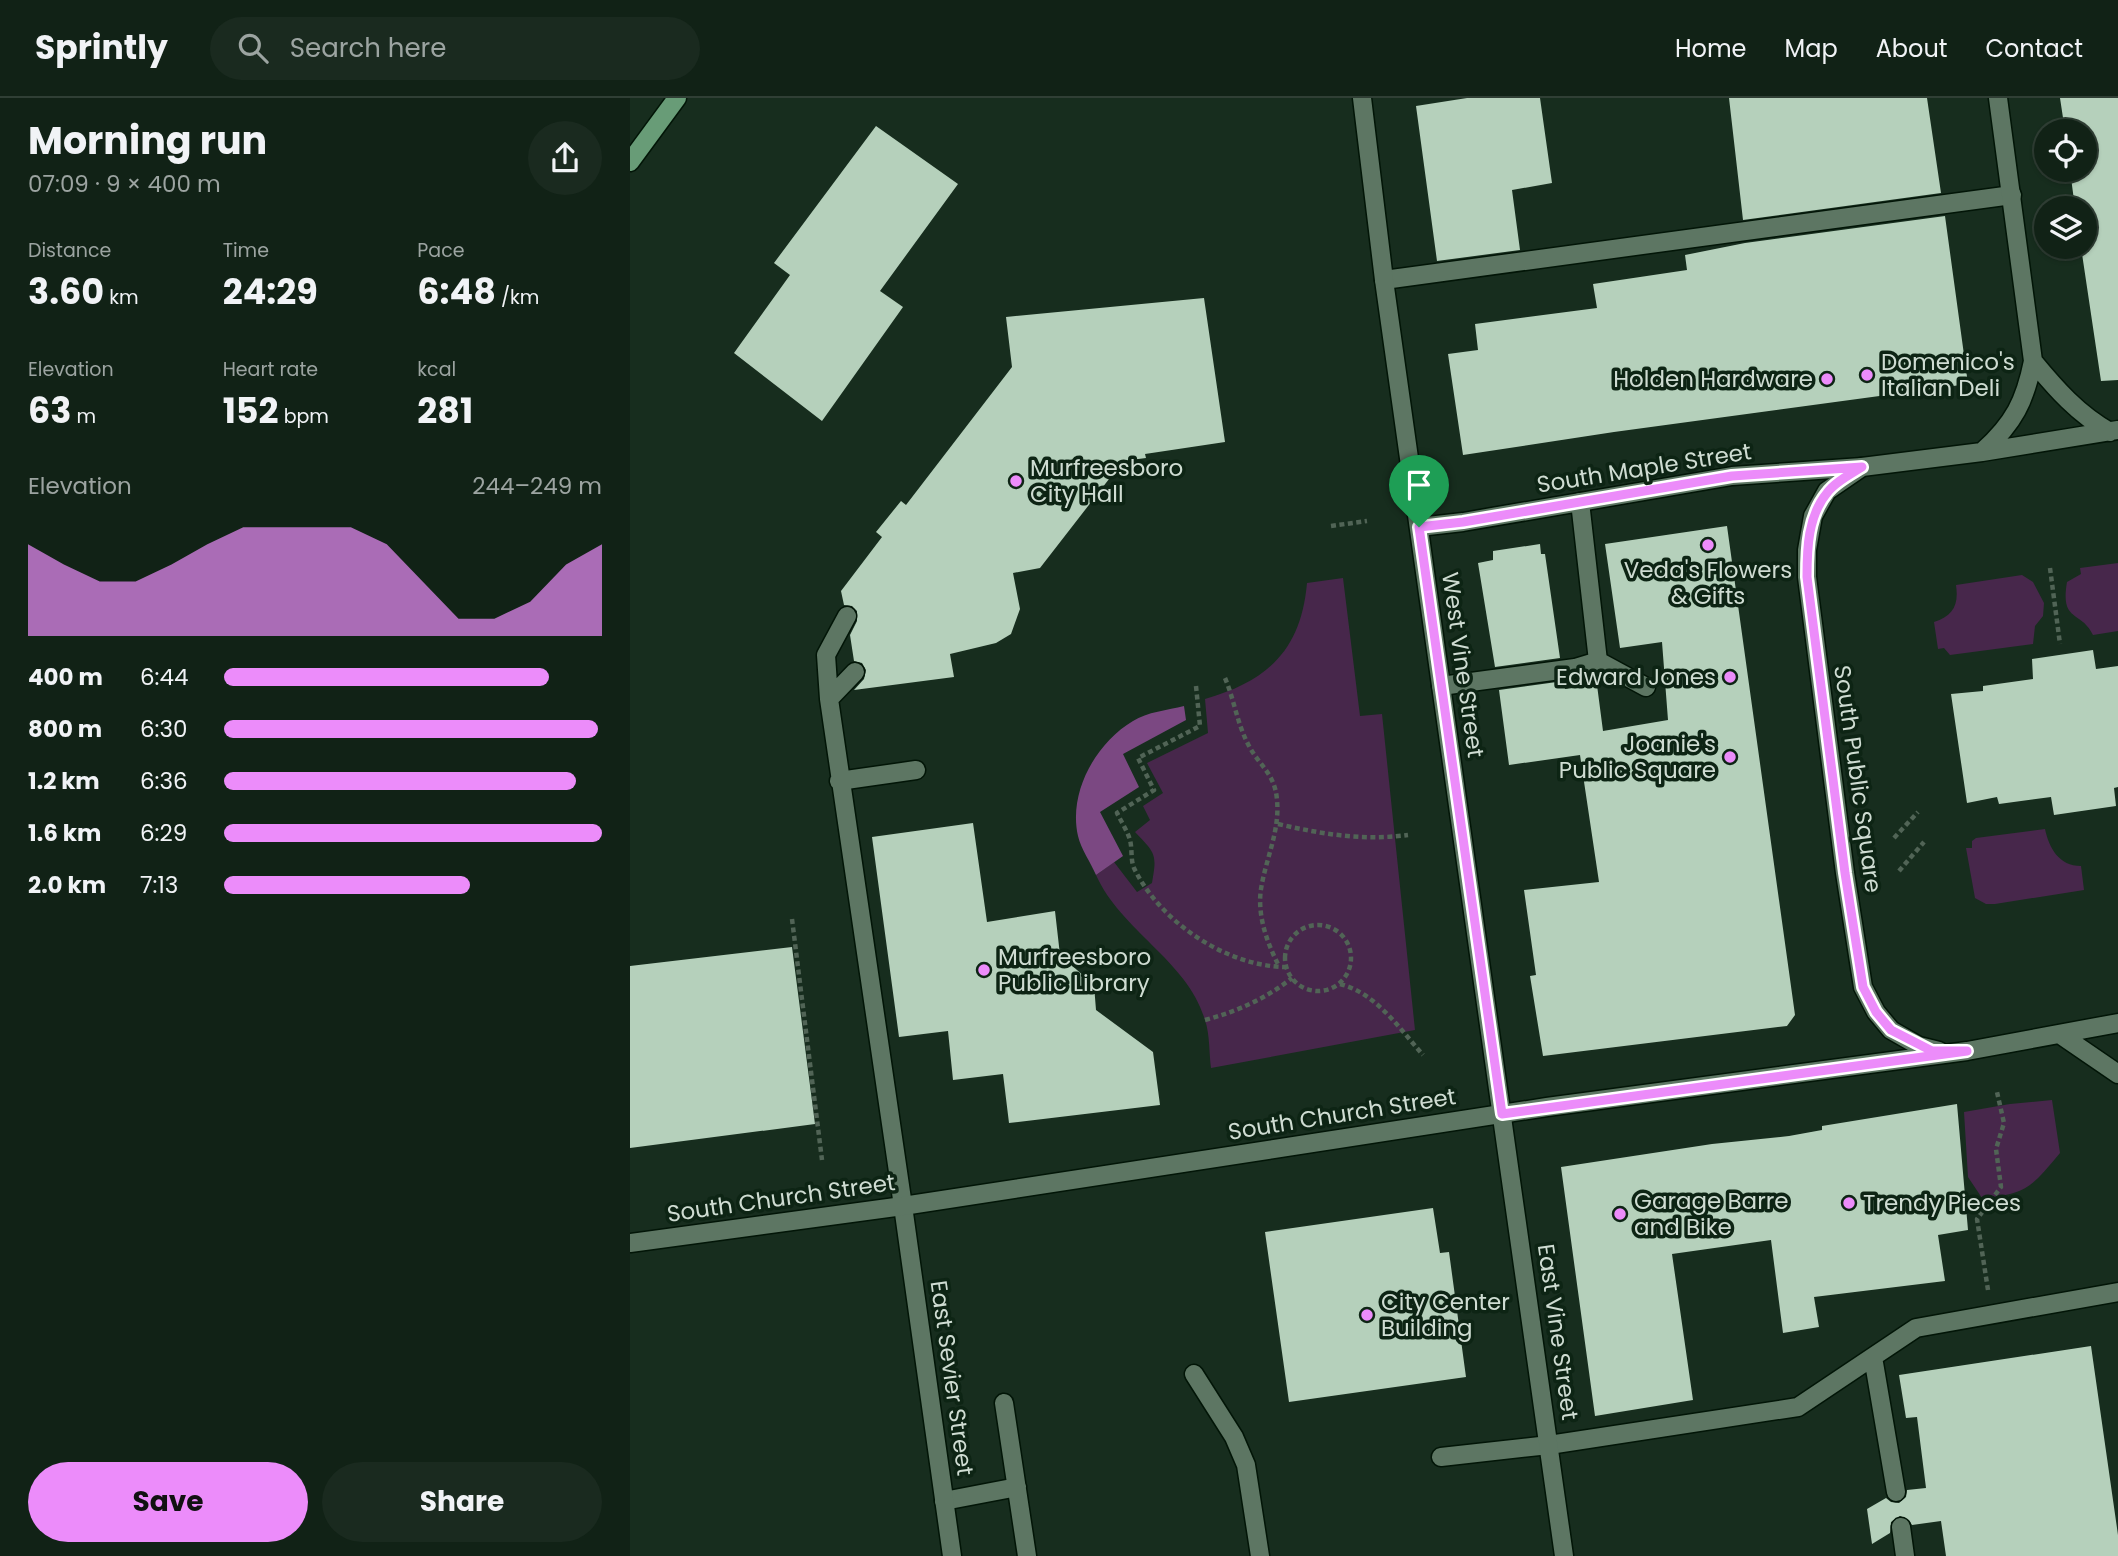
<!DOCTYPE html>
<html lang="en">
<head>
<meta charset="utf-8">
<style>
  body { margin:0; font-family:Poppins,sans-serif; background:#1a2a1f; color:#f1f3f6; height:100vh; display:flex; flex-direction:column; font-size:26px; white-space:nowrap }
  * { box-sizing:border-box; margin:0 }
  p { font-size:23px; color:#9ca4a1 }
  .icon { flex:none; width:38px; height:38px; fill:none; stroke:currentColor; stroke-width:2; stroke-linecap:round; stroke-linejoin:round }
  .map { position:relative; flex:1; overflow:hidden }
  .side { display:flex; flex-direction:column; background:#112216; width:630px }
  .side>* { flex:none }
  .controls { position:absolute; left:1404px; top:21px; display:grid; gap:14px }
  .controls a { display:grid; place-items:center; width:63px; height:63px; border-radius:50%; background:#112216; box-shadow:0 2px 5px #0004,0 0 0 2px #303f35; font-size:35px }
  .pin { position:absolute; display:grid; place-items:center; width:60px; height:60px; color:#fff; margin:-72px -30px; border-radius:50% 50% 50% 0; rotate:-45deg; box-shadow:0 0 7px #0007 }
  .pin .icon { rotate:45deg }
  .round { display:grid; place-items:center; flex:none; width:74px; height:74px; border-radius:37px; background:#1a2a1f }
  .overview { display:flex; align-items:center; justify-content:space-between; height:119px; padding:0 28px }
  h1 { font-size:38px; font-weight:700; line-height:52px }
  .stats { display:grid; grid-template-columns:repeat(3,1fr); gap:10px; height:119px; padding:7px 28px }
  .stats div { display:grid; align-content:center }
  .stats b { font-size:35px; font-weight:700 }
  .stats small { font-size:19px; font-weight:400 }
  .stats p { font-size:19px }
  .chart { height:196px; padding:14px 28px }
  .chart p { display:flex; justify-content:space-between }
  .chart svg { width:100%; height:126px; margin-top:7px; fill:#ec8cfa; opacity:.7 }
  .cta { display:flex; gap:14px; margin-top:auto; padding:14px 28px }
  .cta a { flex:1; height:80px; border-radius:42px; background:#ec8cfa; color:#111; font-size:28px; font-weight:700; line-height:80px; text-align:center }
  .cta a+a { background:#1a2a1f; color:#f1f3f6 }
  ul { padding:0 28px; list-style:none; font-size:23px }
  li { display:grid; grid-template-columns:112px 84px 1fr; align-items:center; height:52px }
  li i { height:18px; border-radius:9px; background:#ec8cfa }
  header { display:flex; align-items:center; gap:42px; box-sizing:border-box; height:98px; padding:0 35px; background:#112216; border-bottom:2px solid #303f35 }
  header strong { font-size:33px }
  nav { display:flex; gap:38px; margin-inline-start:auto; font-size:24px }
  .search { width:490px; height:63px; background:#1a2a1f; display:flex; align-items:center; gap:18px; box-sizing:border-box; padding:0 24px; border-radius:38px; color:#9ca4a1; font-size:26px }
  main { display:flex; flex:1; min-height:0 }
  .map>svg:first-child { display:block }
  .green { fill:#47274b }
  .water { fill:#7b4882 }
  .building { fill:#b5d0bb }
  .lines { fill:none; stroke-linecap:round; stroke-linejoin:round }
  .lane-casing { stroke:#021507; stroke-width:21 }
  .street-casing { stroke:#021507; stroke-width:21 }
  .secondary-casing { stroke:#021507; stroke-width:21 }
  .primary-casing { stroke:#021507; stroke-width:21 }
  .path { stroke:#516456; stroke-width:4.5; stroke-dasharray:5 3.5; stroke-linecap:butt }
  .lane { stroke:#5d7663; stroke-width:18 }
  .street { stroke:#5d7663; stroke-width:18 }
  .secondary { stroke:#5d7663; stroke-width:18 }
  .primary { stroke:#689c77; stroke-width:18 }
  .route-casing { stroke:#fff; stroke-width:14 }
  .route { stroke:#ec8cfa; stroke-width:9 }
  .poi-dot { fill:#ec8cfa; stroke:#0d2414; stroke-width:2.5 }
  .labels { text-anchor:middle; stroke-width:7; stroke-linejoin:round; paint-order:stroke }
  .poi-label { font-size:23px; fill:#cfdcd2; stroke:#0d2414; text-anchor:start }
  .street-label { font-size:23px; fill:#cfdcd2; stroke:#0d2414 }
</style>
</head>
<body>
<header>
<strong>Sprintly</strong>
<div class="search"><svg class="icon" aria-label="search" viewBox="0 0 24 24"><circle cx="10" cy="10" r="6"/><path d="M15 15l6 6"/></svg>Search here</div>
<nav><a>Home</a><a>Map</a><a>About</a><a>Contact</a></nav>
</header>
<main>
<section class="side">
<div class="overview"><div><h1>Morning run</h1><p>07:09 · 9 × 400 m</p></div><a class="round"><svg class="icon" aria-label="share" viewBox="0 0 24 24"><path d="M12 15V3M7 8l5-5 5 5M5 13v7h14v-7"/></svg></a></div>
<div class="stats">
<div><p>Distance</p><b>3.60<small> km</small></b></div>
<div><p>Time</p><b>24:29</b></div>
<div><p>Pace</p><b>6:48<small> /km</small></b></div>
</div>
<div class="stats">
<div><p>Elevation</p><b>63<small> m</small></b></div>
<div><p>Heart rate</p><b>152<small> bpm</small></b></div>
<div><p>kcal</p><b>281</b></div>
</div>
<div class="chart"><p><span>Elevation</span>244–249 m</p>
<svg viewBox="0 0 160 44" preserveAspectRatio="none"><path d="M0 44V12L10 19L20 25L30 25L40 19L50 12L60 6L70 6L80 6L90 6L100 12L110 25L120 38L130 38L140 32L150 19L160 12V44z"/></svg>
</div>
<ul>
<li><b>400 m</b>6:44<i style="width:86%"></i></li>
<li><b>800 m</b>6:30<i style="width:99%"></i></li>
<li><b>1.2 km</b>6:36<i style="width:93%"></i></li>
<li><b>1.6 km</b>6:29<i style="width:100%"></i></li>
<li><b>2.0 km</b>7:13<i style="width:65%"></i></li>
</ul>
<div class="cta"><a>Save</a><a>Share</a></div>
</section>
<div class="map">
<svg width="1488" height="1458" viewBox="0 0 1488 1458">
  <rect width="100%" height="100%" fill="#172d1e"/>
  <path class="green" d="M 1488,465 L 1488,533 L 1463,537 C 1451,512 1430,525 1437,484 L 1451,476 L 1450,470 Z
    M 1392,477 L 1403,484 L 1414,505 L 1413,518 L 1405,528 L 1403,546 L 1320,557 L 1314,550 L 1308,551 L 1304,524 C 1323,518 1329,507 1326,487 Z
    M 713,480 L 730,618 L 752,616 L 785,932 L 581,970 C 579,955 580,937 575,922 C 558,863 491,833 466,777 L 484,764 L 507,794 L 522,785 C 527,756 526,756 505,734 L 520,722 L 513,708 L 533,695 L 517,665 L 578,635 L 575,601 C 638,583 671,552 677,485 Z
    M 1415,731 C 1419,750 1429,768 1451,768 L 1454,792 L 1365,806 L 1356,806 L 1345,800 L 1336,750 L 1342,750 L 1342,743 L 1346,740 Z
    M 1422,1002 L 1430,1055 C 1401,1089 1398,1096 1352,1100 L 1338,1079 L 1334,1014 L 1380,1006 Z"/>
  <path class="water" d="M 554,608 L 556,622 L 493,656 L 509,689 L 470,714 L 493,758 L 466,777 C 461,765 451,751 448,738 C 438,694 466,645 503,623 C 517,614 538,612 554,608 Z"/>
  <path class="building" d="M 837,0 L 910,0 L 922,85 L 882,92 L 890,152 L 807,163 L 786,8 Z
    M 1099,0 L 1297,0 L 1311,95 L 1113,122 Z
    M 1430,0 L 1488,0 L 1488,282 L 1471,283 L 1451,149 L 1454,149 L 1454,110 L 1445,110 L 1440,72 L 1454,72 L 1454,33 L 1435,33 Z
    M 246,28 L 328,86 L 250,193 L 273,209 L 192,323 L 104,255 L 160,177 L 144,165 Z
    M 1315,118 L 1338,286 L 984,334 L 833,357 L 818,256 L 848,252 L 845,226 L 967,210 L 963,186 L 1057,172 L 1055,157 L 1115,145 Z
    M 574,200 L 595,344 L 515,356 L 516,360 L 493,363 L 410,470 L 383,475 L 390,511 L 381,536 L 366,545 L 320,556 L 324,579 L 224,592 L 234,581 L 236,572 L 232,565 L 224,563 L 220,537 L 227,523 L 227,513 L 222,508 L 214,507 L 211,493 L 252,439 L 246,434 L 271,403 L 276,407 L 382,269 L 376,219 Z
    M 1097,428 L 1165,917 L 1157,928 L 913,958 L 900,878 L 906,877 L 894,792 L 969,784 L 950,657 L 879,667 L 869,592 L 934,583 L 935,591 L 967,587 L 973,633 L 1038,622 L 1032,544 L 990,550 L 975,446 Z
    M 910,446 L 911,456 L 915,456 L 930,560 L 865,569 L 848,465 L 863,462 L 863,453 Z
    M 1463,552 L 1466,571 L 1488,568 L 1488,689 L 1484,690 L 1486,708 L 1424,717 L 1421,699 L 1369,706 L 1367,699 L 1337,705 L 1321,596 L 1353,593 L 1353,588 L 1403,581 L 1402,561 Z
    M 343,725 L 357,824 L 425,813 L 430,857 L 464,887 L 466,912 L 523,954 L 530,1007 L 379,1025 L 373,976 L 323,982 L 318,933 L 269,939 L 242,739 Z
    M 162,849 L 185,1026 L 0,1050 L 0,868 Z
    M 1327,1006 L 1338,1132 L 1308,1137 L 1315,1183 L 1184,1199 L 1189,1229 L 1153,1235 L 1141,1142 L 1042,1156 L 1063,1302 L 965,1318 L 931,1069 L 1082,1046 L 1159,1038 L 1192,1032 L 1192,1028 Z
    M 803,1110 L 810,1155 L 819,1154 L 836,1279 L 659,1304 L 635,1134 Z
    M 1461,1248 L 1488,1437 L 1488,1458 L 1316,1458 L 1311,1423 L 1282,1427 L 1279,1422 L 1270,1418 L 1261,1424 L 1260,1435 L 1242,1446 L 1237,1411 L 1256,1400 L 1261,1404 L 1269,1405 L 1276,1399 L 1277,1392 L 1296,1390 L 1287,1319 L 1276,1320 L 1269,1277 Z"/>
  <g class="lines">
    <g class="lane-casing">
      <path id="lane" d="M 754,182 L 1382,97
        M 950,404 L 968,563 L 1016,589
        M 225,574 L 199,601 L 273,1108
        M 811,588 L 945,570 L 968,563
        M 199,601 L 196,557 L 217,518
        M 209,683 L 286,672
        M 1243,1259 L 1266,1394
        M 564,1276 L 604,1339 L 616,1367 L 630,1458
        M 374,1305 L 397,1458
        M 811,1359 L 919,1347 L 1168,1309 L 1286,1230 L 1488,1194
        M 314,1403 L 387,1389
        M 1271,1429 L 1275,1458"/>
    </g>
    <g class="street-casing">
      <path id="street" d="M 732,0 L 754,182 L 793,460 L 934,1458
        M 789,429 L 833,424 L 1102,378 L 1232,369
        M 273,1108 L 322,1458"/>
    </g>
    <g class="secondary-casing">
      <path id="secondary" d="M 1403,263 C 1426,291 1448,316 1480,334
        M 1353,353 C 1384,325 1395,303 1403,263 L 1368,0
        M 1431,937 L 1488,976
        M 1309,953 L 1289,948 L 1261,932 L 1246,914 L 1233,889 L 1215,775 L 1177,479 L 1177,452 L 1183,418 L 1197,393 L 1232,369 L 1352,354 L 1488,332
        M 0,1145 L 273,1108 L 917,1009 L 1337,953 L 1488,925"/>
    </g>
    <g class="primary-casing">
      <path id="primary" d="M 0,64 L 47,0"/>
    </g>
    <path class="path" d="M 701,428 L 737,423
      M 1420,470 L 1430,546
      M 595,580 C 604,601 607,625 618,646 C 629,668 645,675 647,702 C 650,733 636,760 631,791 C 627,817 637,845 649,868
      M 566,588 L 570,628 L 508,660 L 524,692 L 487,715 C 491,723 496,731 499,739 C 503,749 500,761 504,770 C 530,824 596,868 655,869
      M 648,726 C 692,736 732,743 778,737
      M 1264,740 L 1288,714
      M 1269,773 L 1294,744
      M 162,821 L 192,1062
      M655 860a33 33 0 1 1 66 0a33 33 0 1 1-66 0Z
      M 710,886 C 746,895 769,930 793,957
      M 575,922 C 608,913 635,901 662,880
      M 1358,1192 L 1347,1121 L 1371,1089 L 1366,1051 L 1374,1025 L 1367,994"/>
    <use href="#lane" class="lane"/>
    <use href="#street" class="street"/>
    <use href="#secondary" class="secondary"/>
    <use href="#primary" class="primary"/>
  </g>
  <g class="lines">
    <g class="route-casing">
      <path id="route" d="M 1232,369 C 1221,376 1205,384 1197,395 C 1178,418 1177,450 1177,479 L 1215,775 L 1233,889 L 1246,914 L 1261,932 L 1302,953 L 1337,953 L 872,1016 L 789,429 L 833,424 L 1102,378 Z"/>
    </g>
    <use href="#route" class="route"/>
  </g>
  <g class="poi-dot">
    <circle cx="1237" cy="277" r="7"/>
    <circle cx="1197" cy="281" r="7"/>
    <circle cx="386" cy="383" r="7"/>
    <circle cx="1078" cy="447" r="7"/>
    <circle cx="1100" cy="579" r="7"/>
    <circle cx="1100" cy="659" r="7"/>
    <circle cx="354" cy="872" r="7"/>
    <circle cx="1219" cy="1105" r="7"/>
    <circle cx="990" cy="1116" r="7"/>
    <circle cx="737" cy="1217" r="7"/>
  </g>
  <g class="labels">
    <g class="poi-label">
      <text x="1251" y="272">Domenico's<tspan x="1251" dy="26">Italian Deli</tspan></text>
      <text x="1183" y="289" text-anchor="end">Holden Hardware</text>
      <text x="400" y="378">Murfreesboro<tspan x="400" dy="26">City Hall</tspan></text>
      <text x="1078" y="480" text-anchor="middle">Veda's Flowers<tspan x="1078" dy="26">&amp; Gifts</tspan></text>
      <text x="1086" y="587" text-anchor="end">Edward Jones</text>
      <text x="1086" y="654" text-anchor="end">Joanie's<tspan x="1086" dy="26">Public Square</tspan></text>
      <text x="368" y="867">Murfreesboro<tspan x="368" dy="26">Public Library</tspan></text>
      <text x="1004" y="1111">Garage Barre<tspan x="1004" dy="26">and Bike</tspan></text>
      <text x="1233" y="1113">Trendy Pieces</text>
      <text x="751" y="1212">City Center<tspan x="751" dy="26">Building</tspan></text>
    </g>
    <g class="street-label">
      <text transform="translate(1014 370) rotate(-9)" y="8">South Maple Street</text>
      <text transform="translate(833 567) rotate(82)" y="8">West Vine Street</text>
      <text transform="translate(1228 681) rotate(82)" y="8">South Public Square</text>
      <text transform="translate(712 1016) rotate(-9)" y="8">South Church Street</text>
      <text transform="translate(151 1100) rotate(-8)" y="8">South Church Street</text>
      <text transform="translate(928 1234) rotate(82)" y="8">East Vine Street</text>
      <text transform="translate(322 1280) rotate(82)" y="8">East Sevier Street</text>
    </g>
  </g>
</svg>
<div class="controls">
<a><svg class="icon" aria-label="locate" viewBox="0 0 24 24"><circle cx="12" cy="12" r="6"/><path d="M12 2v4M12 18v4M2 12h4M18 12h4"/></svg></a>
<a><svg class="icon" aria-label="layers" viewBox="0 0 24 24"><path d="M12 4l9 5-9 5-9-5zM3 14l9 5 9-5"/></svg></a>
</div>
<div class="pin" style="left:789px;top:429px;background:#1e9e55"><svg class="icon" aria-label="arrive" viewBox="0 0 24 24"><path d="M6 21V4h12l-3 4 3 4H6"/></svg></div>
</div>
</main>
</body>
</html>
